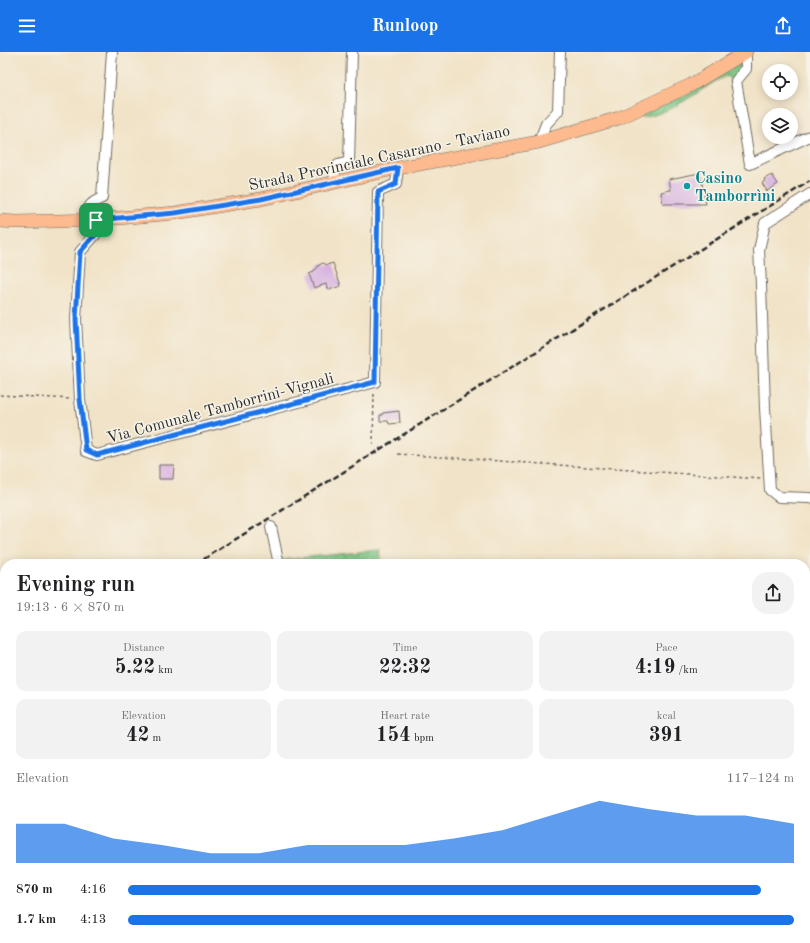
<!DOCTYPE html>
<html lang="en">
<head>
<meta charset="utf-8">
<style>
  body { margin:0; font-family:"Old Standard TT",serif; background:#f2f2f2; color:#202124; height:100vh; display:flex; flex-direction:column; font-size:15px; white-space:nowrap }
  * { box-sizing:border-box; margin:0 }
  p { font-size:13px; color:#757577 }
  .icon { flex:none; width:22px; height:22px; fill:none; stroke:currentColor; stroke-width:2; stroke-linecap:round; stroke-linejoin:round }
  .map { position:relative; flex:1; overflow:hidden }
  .details { position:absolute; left:0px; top:507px; width:810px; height:384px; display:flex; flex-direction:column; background:#fff; border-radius:16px 16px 0 0; box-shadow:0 2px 10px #0003 }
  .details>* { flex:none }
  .tools { position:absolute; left:762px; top:12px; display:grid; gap:8px }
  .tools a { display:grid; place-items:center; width:36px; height:36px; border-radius:50%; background:#fff; box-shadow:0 2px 10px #0003; font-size:20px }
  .pin { position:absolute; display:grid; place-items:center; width:34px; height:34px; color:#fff; margin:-17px; border-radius:8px; box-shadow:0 2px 6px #0006 }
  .round { display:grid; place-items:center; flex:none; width:42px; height:42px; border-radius:16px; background:#f2f2f2 }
  .overview { display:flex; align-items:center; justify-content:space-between; height:68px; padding:0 16px }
  h1 { font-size:22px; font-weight:800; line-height:30px }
  .metrics { display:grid; grid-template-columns:repeat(3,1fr); gap:6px; height:68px; padding:4px 16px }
  .metrics div { display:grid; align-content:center; border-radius:10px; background:#f2f2f2; text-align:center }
  .metrics b { font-size:20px; font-weight:800 }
  .metrics small { font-size:11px; font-weight:400 }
  .metrics p { font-size:11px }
  .chart { height:112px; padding:8px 16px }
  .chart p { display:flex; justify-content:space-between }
  .chart svg { width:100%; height:72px; margin-top:4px; fill:#1a73e8; opacity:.7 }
  ul { padding:0 16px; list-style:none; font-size:13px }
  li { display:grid; grid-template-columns:64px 48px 1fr; align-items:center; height:30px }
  li i { height:10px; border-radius:5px; background:#1a73e8 }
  header { display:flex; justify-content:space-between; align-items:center; height:52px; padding:0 16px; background:#1a73e8; color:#fff; font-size:18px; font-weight:800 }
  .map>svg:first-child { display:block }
  .garden { fill:url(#garden-furrows); stroke:#557a58 }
  .building { fill:#d7b1e0 }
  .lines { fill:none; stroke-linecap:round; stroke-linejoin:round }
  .minor-casing { stroke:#706b62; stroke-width:12 }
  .major-casing { stroke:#706b62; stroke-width:14 }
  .path { stroke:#706b62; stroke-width:1.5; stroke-dasharray:3 3; stroke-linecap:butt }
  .minor { stroke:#fff; stroke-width:10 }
  .major { stroke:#fcba8e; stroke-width:13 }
  .rail { stroke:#2b2b2b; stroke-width:2.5; stroke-dasharray:6 3; stroke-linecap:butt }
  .route-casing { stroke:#fff; stroke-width:8 }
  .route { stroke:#1a73e8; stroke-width:5 }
  .culture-dot { fill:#0f9aa8; stroke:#f7f3e8; stroke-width:1.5 }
  .labels { text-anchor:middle; stroke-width:3; stroke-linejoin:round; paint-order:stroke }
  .street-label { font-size:16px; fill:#2b2b2b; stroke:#f7f3e8 }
  .culture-label { font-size:16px; font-weight:bold; fill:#0d838f; stroke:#f7f3e8; text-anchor:start }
</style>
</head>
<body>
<header><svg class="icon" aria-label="menu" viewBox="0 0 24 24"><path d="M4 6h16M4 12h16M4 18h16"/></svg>Runloop<svg class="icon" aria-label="share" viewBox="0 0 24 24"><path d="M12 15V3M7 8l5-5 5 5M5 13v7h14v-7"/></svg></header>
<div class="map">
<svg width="810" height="891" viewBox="0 0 810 891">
  <defs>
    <pattern id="garden-furrows" width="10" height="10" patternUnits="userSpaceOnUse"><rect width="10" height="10" fill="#7fc986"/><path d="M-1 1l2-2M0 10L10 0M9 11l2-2" fill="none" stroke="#68a36e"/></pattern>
  </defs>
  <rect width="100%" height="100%" fill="#f7f3e8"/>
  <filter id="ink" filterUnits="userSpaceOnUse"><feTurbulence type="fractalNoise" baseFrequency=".025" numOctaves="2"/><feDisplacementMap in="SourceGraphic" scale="8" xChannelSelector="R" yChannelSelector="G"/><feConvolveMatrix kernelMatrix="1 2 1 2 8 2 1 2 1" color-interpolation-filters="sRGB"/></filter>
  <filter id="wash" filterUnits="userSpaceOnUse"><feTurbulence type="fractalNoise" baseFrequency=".012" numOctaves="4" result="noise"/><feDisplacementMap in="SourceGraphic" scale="16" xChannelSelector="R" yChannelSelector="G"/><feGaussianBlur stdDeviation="0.9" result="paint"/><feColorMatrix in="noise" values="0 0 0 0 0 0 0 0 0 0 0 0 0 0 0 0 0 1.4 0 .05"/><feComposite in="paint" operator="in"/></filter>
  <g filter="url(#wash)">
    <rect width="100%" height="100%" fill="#f1e3c7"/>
    <path class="garden" d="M 740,12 L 740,17 L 733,27 L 731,36 L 730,26 L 726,24 C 695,39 669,66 633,66 L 686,43 Z
      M 380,498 L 382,512 L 280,512 L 280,508 Z
      M 718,886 L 777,886 L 777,887 C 769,891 727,891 715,891 L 718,890 Z"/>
    <g id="blocks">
      <path class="building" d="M 700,121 L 706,152 L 663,152 L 661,140 L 671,138 L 669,127 Z
        M 772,123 L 778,132 L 767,139 L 762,131 L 765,129 L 764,127 Z
        M 323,211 L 327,213 L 333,211 L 341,234 L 329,238 L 326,232 L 314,236 L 309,222 L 314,220 L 319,213 Z
        M 399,359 L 400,371 L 389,372 L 388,369 L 380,369 L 380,363 L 383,363 L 383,361 Z
        M 159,413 L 174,413 L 173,427 L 159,427 Z"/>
    </g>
  </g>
  <g filter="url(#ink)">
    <use href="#blocks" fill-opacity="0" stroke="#706b62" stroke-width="1"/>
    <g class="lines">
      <g class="minor-casing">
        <path id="minor" d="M 746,0 L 746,17 L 736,29 L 750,112 L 810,84
          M 539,90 L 546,72 L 558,59 L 560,0
          M 334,131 L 335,118 L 338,113 L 349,110 L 352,0
          M 810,142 L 765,171 L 759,198 L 761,232 L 765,356 L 770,438 L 779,445 L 810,446
          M 96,168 L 96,182 L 80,200 L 76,267 L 80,347 L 86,399 L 97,403 L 375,330 L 378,140 L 396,132 L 398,116
          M 87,169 C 88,154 88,152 102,146 L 112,0
          M 271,475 L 279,512
          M 805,814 L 810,814
          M 140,886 L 141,891
          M 349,886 L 350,891
          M 702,891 L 713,886"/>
      </g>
      <g class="major-casing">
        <path id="major" d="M 0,169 L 16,170 L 96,168 L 175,161 L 261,147 L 398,116 L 539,90 L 619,66 L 691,33 L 746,0"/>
      </g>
      <path class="path" d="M 0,343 L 72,347
        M 373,393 L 374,340
        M 398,402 L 761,427
        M 5,569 L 5,577
        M 0,625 L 5,616"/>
      <use href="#minor" class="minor"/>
      <use href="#major" class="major"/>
      <path class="rail" d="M 196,512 L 810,129
        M 0,635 L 5,632"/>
    </g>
  </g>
  <g class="lines" filter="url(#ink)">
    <g class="route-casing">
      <path id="route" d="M 398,116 L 396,132 L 378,140 L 375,330 L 97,403 L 86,398 L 80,347 L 76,267 L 80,200 L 96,182 L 96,168 L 175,161 L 261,147 Z"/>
    </g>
    <use href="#route" class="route"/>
  </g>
  <circle class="culture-dot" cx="687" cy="134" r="4"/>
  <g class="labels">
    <g class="street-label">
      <text transform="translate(379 105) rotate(-12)" y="6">Strada Provinciale Casarano - Taviano</text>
      <text transform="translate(220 355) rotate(-15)" y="6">Via Comunale Tamborrini-Vignali</text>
    </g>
    <g class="culture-label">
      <text x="695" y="131">Casino<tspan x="695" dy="18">Tamborrìni</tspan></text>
    </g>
  </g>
</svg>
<div class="tools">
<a><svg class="icon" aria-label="locate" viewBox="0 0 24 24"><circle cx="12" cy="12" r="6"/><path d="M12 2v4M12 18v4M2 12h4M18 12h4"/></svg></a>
<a><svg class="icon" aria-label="layers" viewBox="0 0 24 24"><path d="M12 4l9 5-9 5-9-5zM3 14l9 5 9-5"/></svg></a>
</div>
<div class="pin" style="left:96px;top:168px;background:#1e9e55"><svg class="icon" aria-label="arrive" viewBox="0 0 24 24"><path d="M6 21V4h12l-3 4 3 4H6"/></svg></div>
<section class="details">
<div class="overview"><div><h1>Evening run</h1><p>19:13 · 6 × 870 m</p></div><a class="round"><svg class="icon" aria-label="share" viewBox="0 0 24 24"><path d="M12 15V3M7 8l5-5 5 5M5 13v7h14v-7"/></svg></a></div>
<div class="metrics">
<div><p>Distance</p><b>5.22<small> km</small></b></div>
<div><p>Time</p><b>22:32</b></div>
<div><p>Pace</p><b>4:19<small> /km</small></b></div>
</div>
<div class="metrics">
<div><p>Elevation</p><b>42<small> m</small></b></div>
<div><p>Heart rate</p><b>154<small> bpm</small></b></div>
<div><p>kcal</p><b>391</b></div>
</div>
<div class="chart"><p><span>Elevation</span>117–124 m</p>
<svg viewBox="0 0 160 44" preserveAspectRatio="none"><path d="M0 44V20L10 20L20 29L30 33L40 38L50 38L60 33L70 33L80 33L90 29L100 24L110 15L120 6L130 11L140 15L150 15L160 20V44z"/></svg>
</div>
<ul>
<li><b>870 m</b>4:16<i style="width:95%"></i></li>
<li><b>1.7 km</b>4:13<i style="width:100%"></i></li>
</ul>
</section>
</div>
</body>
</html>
